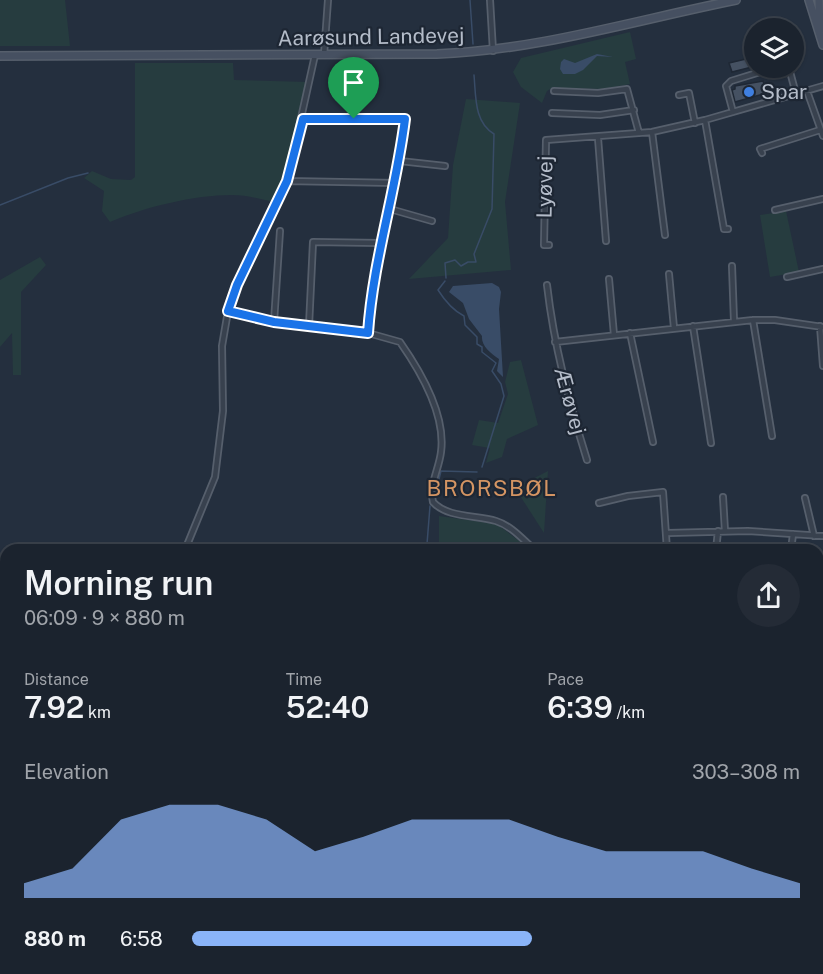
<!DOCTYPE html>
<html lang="en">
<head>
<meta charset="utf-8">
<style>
  body { margin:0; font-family:"Public Sans",sans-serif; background:#242b36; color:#f1f3f6; height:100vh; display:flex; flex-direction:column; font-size:22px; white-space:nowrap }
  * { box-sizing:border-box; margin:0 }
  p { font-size:20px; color:#a0a4aa }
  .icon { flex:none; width:33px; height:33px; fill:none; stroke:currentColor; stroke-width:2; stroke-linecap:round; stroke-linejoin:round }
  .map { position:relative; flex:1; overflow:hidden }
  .side { position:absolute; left:0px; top:544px; width:824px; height:430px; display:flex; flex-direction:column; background:#1b232e; border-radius:18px 18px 0 0; box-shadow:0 2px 4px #0004,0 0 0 2px #39404a }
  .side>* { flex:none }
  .fabs { position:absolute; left:744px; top:18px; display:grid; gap:12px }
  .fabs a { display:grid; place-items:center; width:60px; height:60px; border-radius:50%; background:#1b232e; box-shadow:0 2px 4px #0004,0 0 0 2px #39404a; font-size:30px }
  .pin { position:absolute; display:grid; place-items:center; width:51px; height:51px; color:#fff; margin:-62px -26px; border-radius:50% 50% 50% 0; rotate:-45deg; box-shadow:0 0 6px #0007 }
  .pin .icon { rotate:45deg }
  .round { display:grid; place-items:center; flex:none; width:63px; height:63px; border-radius:32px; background:#242b36 }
  .head { display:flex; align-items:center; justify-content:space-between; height:102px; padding:0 24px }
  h1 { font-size:33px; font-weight:600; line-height:45px }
  .stats { display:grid; grid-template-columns:repeat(3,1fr); gap:9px; height:102px; padding:6px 24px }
  .stats div { display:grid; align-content:center }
  .stats b { font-size:30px; font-weight:600 }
  .stats small { font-size:16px; font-weight:400 }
  .stats p { font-size:16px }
  .chart { height:168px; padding:12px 24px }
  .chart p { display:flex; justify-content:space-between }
  .chart svg { width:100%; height:108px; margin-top:6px; fill:#8ab4f8; opacity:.7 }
  ul { padding:0 24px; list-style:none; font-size:20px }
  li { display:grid; grid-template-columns:96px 72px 1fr; align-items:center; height:45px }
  li i { height:15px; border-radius:8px; background:#8ab4f8 }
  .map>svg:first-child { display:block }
  .green { fill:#263c3f }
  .water { fill:#394c67 }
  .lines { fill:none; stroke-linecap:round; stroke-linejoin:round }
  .stream { stroke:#394c67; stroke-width:1.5 }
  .building { fill:#455162; stroke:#1f2835; stroke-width:1.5 }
  .street-casing { stroke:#565f6c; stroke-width:8 }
  .secondary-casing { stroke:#565f6c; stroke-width:10 }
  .street { stroke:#38414e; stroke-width:4.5 }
  .secondary { stroke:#465061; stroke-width:7 }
  .route-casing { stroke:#fff; stroke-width:12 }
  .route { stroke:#1a73e8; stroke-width:8 }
  .shop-dot { fill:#3f7fe0; stroke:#1d2633; stroke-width:2 }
  .labels { text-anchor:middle; stroke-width:4.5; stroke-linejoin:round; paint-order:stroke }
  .street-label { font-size:21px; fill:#b4bcc9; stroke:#1d2633 }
  .poi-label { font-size:21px; fill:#b4bcc9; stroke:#1d2633; text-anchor:start }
  .neighbourhood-label { font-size:22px; letter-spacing:1.5px; fill:#d59563; stroke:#1d2633 }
</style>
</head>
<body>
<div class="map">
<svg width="823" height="974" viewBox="0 0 823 974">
  <rect width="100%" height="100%" fill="#242f3e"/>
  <path class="green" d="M 0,0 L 65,0 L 70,46 L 0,46 Z
    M 630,32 L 636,59 L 625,62 L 630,84 L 604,89 L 552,88 L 547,91 L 542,103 L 521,87 L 513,72 L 521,58 Z
    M 135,63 L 233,63 L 234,80 L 308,82 L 283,179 L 274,202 C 260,199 246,195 232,195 C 194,195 145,207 110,222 L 102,211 L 104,191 L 84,178 L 92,171 L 111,179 L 131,180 L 135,177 Z
    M 466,99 L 520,103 L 505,202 L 511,270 L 409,279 L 448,238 L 453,165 Z
    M 786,211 L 799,272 L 770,277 L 760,215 Z
    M 40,257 L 46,265 L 21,292 L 21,375 L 13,375 L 12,333 L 0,347 L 0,280 Z
    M 521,360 L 538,425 L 507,439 L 502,457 L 486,463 L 490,448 L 472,445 L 479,420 L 498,423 L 508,394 L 505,382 L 510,362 Z
    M 548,471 L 544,533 L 515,488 Z
    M 439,516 L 497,524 L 531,550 L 473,550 L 472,546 L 439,547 Z"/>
  <path class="water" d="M 597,54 L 613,57 L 597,56 L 583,70 L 575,74 L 563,74 L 560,69 L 561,62 L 564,59 L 575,63 Z
    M 492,283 L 499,287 L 501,292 L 499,309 L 503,377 L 497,371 L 499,359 C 491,353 481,346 482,336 L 469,319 L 463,303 L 449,292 L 453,286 Z"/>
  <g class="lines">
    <path class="stream" d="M 470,0 L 473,44
      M 0,205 L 68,178 L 88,173
      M 446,278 L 445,263 L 455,260 L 461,266 L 468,262 L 476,262 L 474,254 L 492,209 L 494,134 C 474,122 476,97 474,75
      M 445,281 L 438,290 C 445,301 452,310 464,316 L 465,325 L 477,337 L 477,344 L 482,347 L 482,352 L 496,363 L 492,371 L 501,384 L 504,396 L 482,467
      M 435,495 L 441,471 L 477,472
      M 427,544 L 430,506"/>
  </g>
  <path class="building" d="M 750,58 L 752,67 L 732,72 L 729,63 Z
    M 763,81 L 767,93 L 735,102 L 732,90 L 735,89 L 735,86 Z"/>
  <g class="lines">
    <g class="street-casing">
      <path id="street" d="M 490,0 L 493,51
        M 324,55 L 328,0
        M 789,68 L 796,94
        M 554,91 L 598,93 L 627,89 L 639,133
        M 807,91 L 823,136
        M 679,95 L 689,93 L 695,123
        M 733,112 L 726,86 L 731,81 L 773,68
        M 552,113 L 600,115 L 634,110
        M 303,119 L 405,119 C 396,192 373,260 368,333
        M 705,120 L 724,229 L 728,229
        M 652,132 L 665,235
        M 598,138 L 606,241
        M 762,153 L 760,149 L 820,130
        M 400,161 L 445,166
        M 287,181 L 396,183
        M 390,209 L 432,221
        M 775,210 L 823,199
        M 549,245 L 544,245 L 546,140 L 652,132 L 705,120 L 823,86
        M 732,266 L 734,321
        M 669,274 L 674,328
        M 787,277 L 823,269
        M 609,279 L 614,335
        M 547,285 C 554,346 569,402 587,460
        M 228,311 L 274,322 L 368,333 L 400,342 C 421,372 446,415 441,452 C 439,469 429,485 433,502 C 447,518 477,515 496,521 C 512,526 523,540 535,550
        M 753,320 L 772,436
        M 274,322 L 280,231
        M 309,326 L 313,242 L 380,243
        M 693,326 L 711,443
        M 820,326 L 823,366
        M 630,333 L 653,442
        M 555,342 L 753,320 L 775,320 L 823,327
        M 723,497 L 725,531
        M 805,498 L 814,536
        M 599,503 L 628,496 L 663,492 L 667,550
        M 668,533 L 748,531 L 823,536
        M 185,550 L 215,477 L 223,411 L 222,346 L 228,311 L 237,285 L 287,181 L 315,55
        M 716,550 L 718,531
        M 791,550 L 793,534
        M 35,974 L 35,969
        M 756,974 L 760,970"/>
    </g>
    <g class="secondary-casing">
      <path id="secondary" d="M 809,0 L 823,45
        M 819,0 L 820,30
        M 0,56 L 437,54 C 539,50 636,20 736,0"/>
    </g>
    <use href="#street" class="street"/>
    <use href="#secondary" class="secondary"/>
  </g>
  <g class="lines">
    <g class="route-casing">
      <path id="route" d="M 303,119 L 405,119 C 396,192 373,260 368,333 L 274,322 L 228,311 L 237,285 L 287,181 Z"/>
    </g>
    <use href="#route" class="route"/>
  </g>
  <circle class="shop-dot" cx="749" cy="92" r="6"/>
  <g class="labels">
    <g class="street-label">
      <text transform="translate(371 37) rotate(-1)" y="7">Aarøsund Landevej</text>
      <text transform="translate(545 187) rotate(-89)" y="7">Lyøvej</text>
      <text transform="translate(570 401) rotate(75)" y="7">Ærøvej</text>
    </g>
    <g class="poi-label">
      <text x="761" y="99">Spar</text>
    </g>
    <g class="neighbourhood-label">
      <text x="492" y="496">BRORSBØL</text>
    </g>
  </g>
</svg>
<div class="fabs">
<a><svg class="icon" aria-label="layers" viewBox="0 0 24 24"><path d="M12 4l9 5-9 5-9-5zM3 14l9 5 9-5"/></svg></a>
</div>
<div class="pin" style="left:354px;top:119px;background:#1e9e55"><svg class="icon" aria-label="arrive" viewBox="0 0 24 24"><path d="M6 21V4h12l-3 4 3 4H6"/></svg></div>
<section class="side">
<div class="head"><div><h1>Morning run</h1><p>06:09 · 9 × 880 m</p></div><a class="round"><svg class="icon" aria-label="share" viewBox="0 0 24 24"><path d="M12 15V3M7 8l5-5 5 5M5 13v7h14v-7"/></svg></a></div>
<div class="stats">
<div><p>Distance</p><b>7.92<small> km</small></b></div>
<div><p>Time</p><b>52:40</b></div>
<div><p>Pace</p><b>6:39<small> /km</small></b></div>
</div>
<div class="chart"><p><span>Elevation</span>303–308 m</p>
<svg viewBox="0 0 160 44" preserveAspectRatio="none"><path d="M0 44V38L10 32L20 12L30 6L40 6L50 12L60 25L70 19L80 12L90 12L100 12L110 19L120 25L130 25L140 25L150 32L160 38V44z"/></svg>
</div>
<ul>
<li><b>880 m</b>6:58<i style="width:56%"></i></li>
</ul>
</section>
</div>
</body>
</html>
